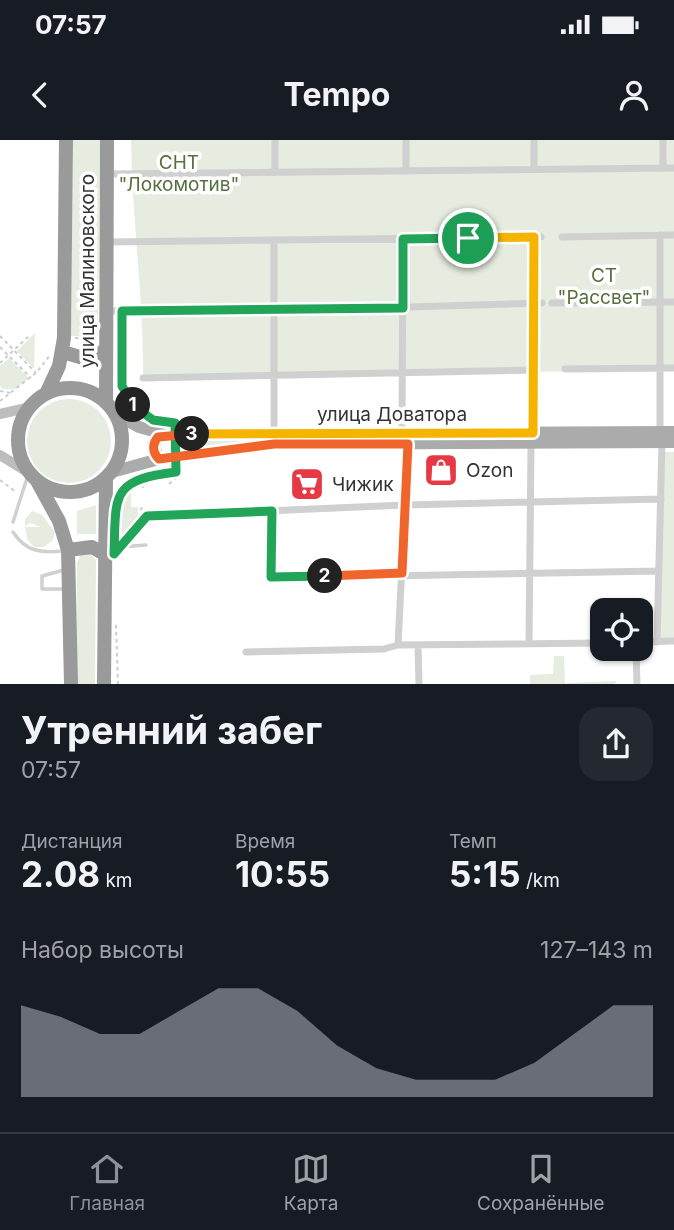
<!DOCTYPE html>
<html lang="ru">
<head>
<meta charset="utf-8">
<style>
  body { margin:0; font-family:Inter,sans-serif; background:#242831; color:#f1f3f6; height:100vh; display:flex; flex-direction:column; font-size:26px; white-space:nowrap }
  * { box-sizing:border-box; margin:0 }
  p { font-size:23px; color:#9ea1a6 }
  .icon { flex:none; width:38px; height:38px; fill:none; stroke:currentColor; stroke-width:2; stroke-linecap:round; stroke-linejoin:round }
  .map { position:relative; height:544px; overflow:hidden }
  .details { display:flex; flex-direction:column; background:#171b24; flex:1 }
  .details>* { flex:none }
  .controls { position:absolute; left:590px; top:458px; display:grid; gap:14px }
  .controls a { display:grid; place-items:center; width:63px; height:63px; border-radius:14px; background:#171b24; box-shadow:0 2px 5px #0004; font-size:35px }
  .pin { position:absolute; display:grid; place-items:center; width:60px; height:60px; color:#fff; margin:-30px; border:4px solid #fff; border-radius:50%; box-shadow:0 2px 7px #0007 }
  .km { position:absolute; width:35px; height:35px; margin:-18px; border-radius:50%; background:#222; color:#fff; font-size:19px; line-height:35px; text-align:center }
  .round { display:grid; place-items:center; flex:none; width:74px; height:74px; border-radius:21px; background:#242831 }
  .head { display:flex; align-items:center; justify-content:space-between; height:119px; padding:0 21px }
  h1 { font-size:38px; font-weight:700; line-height:52px }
  .figures { display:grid; grid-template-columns:repeat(3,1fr); gap:10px; height:119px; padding:7px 21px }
  .figures div { display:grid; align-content:center }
  .figures b { font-size:35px; font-weight:700 }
  .figures small { font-size:19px; font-weight:400 }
  .figures p { font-size:19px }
  .chart { height:196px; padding:14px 21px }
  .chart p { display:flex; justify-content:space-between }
  .chart svg { width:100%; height:126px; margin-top:7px; fill:#8c9099; opacity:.7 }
  .status { display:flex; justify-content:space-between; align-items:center; height:49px; padding:0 35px; background:#171b24; direction:ltr }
  .status svg { height:19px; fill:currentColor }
  header { display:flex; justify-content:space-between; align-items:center; height:91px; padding:0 21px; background:#171b24; font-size:32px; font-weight:700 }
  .tab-bar { display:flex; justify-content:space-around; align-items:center; height:98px; border-top:2px solid #363941; background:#171b24; font-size:19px; color:#9ea1a6 }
  .tab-bar a { display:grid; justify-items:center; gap:4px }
  .tab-bar .active { color:#8c9099 }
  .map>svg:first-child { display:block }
  .green { fill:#e6ecdf }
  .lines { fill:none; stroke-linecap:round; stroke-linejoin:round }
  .path { stroke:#cdcdcd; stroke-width:2; stroke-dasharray:3.5 3.5; stroke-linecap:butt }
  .lane { stroke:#d0d0d0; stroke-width:3.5 }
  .street { stroke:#d0d0d0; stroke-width:7 }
  .secondary { stroke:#bdbdbd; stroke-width:10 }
  .primary { stroke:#ababab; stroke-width:12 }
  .highway { stroke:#9a9a9a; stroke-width:14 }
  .split-1-casing { stroke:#fff; stroke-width:14 }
  .split-2-casing { stroke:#fff; stroke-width:14 }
  .split-3-casing { stroke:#fff; stroke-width:14 }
  .split-4-casing { stroke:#fff; stroke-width:14 }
  .split-1 { stroke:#22a559; stroke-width:9 }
  .split-2 { stroke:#22a559; stroke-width:9 }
  .split-3 { stroke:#f0652b; stroke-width:9 }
  .split-4 { stroke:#f5b400; stroke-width:9 }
  .labels { text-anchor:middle; stroke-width:7; stroke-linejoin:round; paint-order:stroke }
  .park-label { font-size:19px; fill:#56703f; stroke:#fff }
  .street-label { font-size:19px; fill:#333; stroke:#fff }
  .poi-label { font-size:19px; fill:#333; stroke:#fff; text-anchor:start }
</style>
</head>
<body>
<div class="status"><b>07:57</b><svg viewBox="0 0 49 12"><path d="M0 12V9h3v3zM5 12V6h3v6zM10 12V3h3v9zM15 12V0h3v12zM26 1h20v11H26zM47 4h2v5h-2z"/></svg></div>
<header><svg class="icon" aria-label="back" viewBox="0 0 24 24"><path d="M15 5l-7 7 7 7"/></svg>Tempo<svg class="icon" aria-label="person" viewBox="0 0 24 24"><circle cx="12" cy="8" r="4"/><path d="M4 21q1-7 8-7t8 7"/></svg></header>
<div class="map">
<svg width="674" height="544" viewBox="0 0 674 544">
  <rect width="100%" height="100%" fill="#fff"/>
  <path class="green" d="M 73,0 L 100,0 L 98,197 L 71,196 Z
    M 131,0 L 674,0 L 674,229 L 143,240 C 144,160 132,80 131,0 Z
    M 35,193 L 34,229 L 17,211 Z
    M 9,218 L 29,238 L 15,249 L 3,249 L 0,246 L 0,226 Z
    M27 301a42 42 0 1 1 84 0a42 42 0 1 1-84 0Z
    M 177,298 L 261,298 L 261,301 L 178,311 Z
    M 660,312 L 674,312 L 674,498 L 656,499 Z
    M 138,341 L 131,347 L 131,367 L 138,367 L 138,378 L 116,405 C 116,379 113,357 138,341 Z
    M 96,365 L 96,394 L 77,394 L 77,371 Z
    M 32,371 L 42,375 L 55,392 L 53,400 L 44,407 L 34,407 L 27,399 L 25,387 L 41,387 L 30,383 L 25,386 L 25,379 Z
    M 87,411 L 96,420 L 95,544 L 76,544 L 77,423 L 81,414 Z
    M 554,516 L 564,516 L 565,543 L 617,541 L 615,544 L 530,544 L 530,535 L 553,534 Z"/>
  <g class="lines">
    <path class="path" d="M 0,196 L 36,233
      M 75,198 L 97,199
      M 117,199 L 120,199 C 121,248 121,275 175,283
      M 121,199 L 122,179
      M 0,207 L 31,238
      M 0,223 L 30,195
      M 0,251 L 11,253
      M 0,261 L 37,232 L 50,215
      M 0,340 L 16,352
      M 140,340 L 143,348
      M 169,344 L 185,331
      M 117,361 C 129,337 153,335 176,332 L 176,327
      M 140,377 L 140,370 L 144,366
      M 116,485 L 118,544"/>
    <path class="lane" d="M 13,382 L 28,335
      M 13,392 C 26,412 41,413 63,411
      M 120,407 L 146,405
      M 108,414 L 114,414 L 149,376
      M 64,430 L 42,436 L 42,449 L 65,449"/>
    <path class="street" d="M 663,28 L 663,0
      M 534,29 L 534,0
      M 406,31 L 406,0
      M 275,32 L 275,0
      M 107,34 L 674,28
      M 562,97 L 674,95
      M 274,100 L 274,293
      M 107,102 L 541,97
      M 552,163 L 674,162
      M 107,171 L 273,171 L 542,163
      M 565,229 L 674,228
      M 143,238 L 533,230
      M 660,292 L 660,95
      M 402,293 L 403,99
      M 533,293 L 534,97
      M 272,371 L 271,435 L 274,438 L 659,431
      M 150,376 L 405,365 L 661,359
      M 640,502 L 674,501
      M 657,502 L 662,302
      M 529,503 L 531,305
      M 398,505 L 408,304
      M 418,505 L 419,544
      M 636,509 L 637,544
      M 246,512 L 384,509 L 398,505 L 602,503"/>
    <path class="secondary" d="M 0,274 L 31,267
      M 0,315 L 29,333"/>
    <path class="primary" d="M 115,274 L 139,287 L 164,294 L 674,292
      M 159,319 L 153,304 L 164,294
      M 112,332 L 159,319 L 274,304 L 674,302"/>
    <path class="highway" d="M 63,212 L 83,218 L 106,211
      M18 300a52 52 0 1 1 104 0a52 52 0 1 1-104 0Z
      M 46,254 L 59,226 L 64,198 L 66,0
      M 106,262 L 107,0
      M 37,341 L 59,381 L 68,410 L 71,544
      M 68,410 L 92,407 L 106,415
      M 104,544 L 106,338"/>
  </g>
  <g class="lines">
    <g class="split-1-casing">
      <path id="split-1" d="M 133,265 L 122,246 L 122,171 L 403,168 L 403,99 L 468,98"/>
    </g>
    <g class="split-2-casing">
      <path id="split-2" d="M 133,265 L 153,280 L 175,283 L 176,332 C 110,340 116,355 114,414 L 147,376 L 272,371 L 271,437 L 325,436"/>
    </g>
    <g class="split-3-casing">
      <path id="split-3" d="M 192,294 L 158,297 C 152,304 152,312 159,319 L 274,304 L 408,304 L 402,433 L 325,436"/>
    </g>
    <g class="split-4-casing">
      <path id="split-4" d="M 192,294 L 533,293 L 534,97 L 468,98"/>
    </g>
    <use href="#split-1" class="split-1"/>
    <use href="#split-2" class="split-2"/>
    <use href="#split-3" class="split-3"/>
    <use href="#split-4" class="split-4"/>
  </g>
  <defs>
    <g id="shop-square" transform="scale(1.75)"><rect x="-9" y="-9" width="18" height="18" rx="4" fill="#e63946" stroke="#fff"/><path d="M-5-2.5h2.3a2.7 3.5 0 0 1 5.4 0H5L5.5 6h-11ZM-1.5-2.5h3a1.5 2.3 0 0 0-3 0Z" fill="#fff"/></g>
    <g id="supermarket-square" transform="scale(1.75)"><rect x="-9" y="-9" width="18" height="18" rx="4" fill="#e63946" stroke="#fff"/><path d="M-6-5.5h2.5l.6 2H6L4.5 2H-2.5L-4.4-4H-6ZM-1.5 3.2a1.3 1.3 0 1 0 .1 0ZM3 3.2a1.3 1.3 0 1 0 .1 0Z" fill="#fff"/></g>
  </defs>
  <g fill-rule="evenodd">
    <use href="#shop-square" x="441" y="330"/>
    <use href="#supermarket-square" x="307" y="344"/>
  </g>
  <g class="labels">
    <g class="park-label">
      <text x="179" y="29">СНТ<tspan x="179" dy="22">"Локомотив"</tspan></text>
      <text x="604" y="142">СТ<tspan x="604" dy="22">"Рассвет"</tspan></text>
    </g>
    <g class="street-label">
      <text transform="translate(87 131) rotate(-90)" y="7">улица Малиновского</text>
      <text x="392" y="281">улица Доватора</text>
    </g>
    <g class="poi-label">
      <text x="466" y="337">Ozon</text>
      <text x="332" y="351">Чижик</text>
    </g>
  </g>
</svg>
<div class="controls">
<a><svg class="icon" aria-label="locate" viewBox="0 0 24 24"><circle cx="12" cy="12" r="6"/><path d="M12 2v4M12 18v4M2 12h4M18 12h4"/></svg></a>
</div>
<div class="pin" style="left:468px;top:98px;background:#1e9e55"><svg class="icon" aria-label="arrive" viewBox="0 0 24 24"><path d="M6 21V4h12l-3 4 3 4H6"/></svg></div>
<b class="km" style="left:133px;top:265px">1</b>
<b class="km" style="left:325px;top:436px">2</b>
<b class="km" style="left:192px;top:294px">3</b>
</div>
<section class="details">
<div class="head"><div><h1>Утренний забег</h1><p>07:57</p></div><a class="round"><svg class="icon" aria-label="share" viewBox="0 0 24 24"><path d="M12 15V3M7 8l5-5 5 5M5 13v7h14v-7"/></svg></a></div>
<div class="figures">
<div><p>Дистанция</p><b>2.08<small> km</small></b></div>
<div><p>Время</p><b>10:55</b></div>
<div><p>Темп</p><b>5:15<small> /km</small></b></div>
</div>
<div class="chart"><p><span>Набор высоты</span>127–143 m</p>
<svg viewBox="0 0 160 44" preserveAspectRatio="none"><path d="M0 44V12L10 16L20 22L30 22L40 14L50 6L60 6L70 14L80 26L90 34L100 38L110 38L120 38L130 32L140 22L150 12L160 12V44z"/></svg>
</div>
</section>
<nav class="tab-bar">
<a class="active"><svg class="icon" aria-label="home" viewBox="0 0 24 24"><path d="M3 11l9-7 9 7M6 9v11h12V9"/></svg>Главная</a>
<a><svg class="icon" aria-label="map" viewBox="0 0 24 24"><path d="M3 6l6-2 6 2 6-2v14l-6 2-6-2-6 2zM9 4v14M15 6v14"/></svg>Карта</a>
<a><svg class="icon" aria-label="saved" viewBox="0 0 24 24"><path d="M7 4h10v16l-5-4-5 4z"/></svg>Сохранённые</a>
</nav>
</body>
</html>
